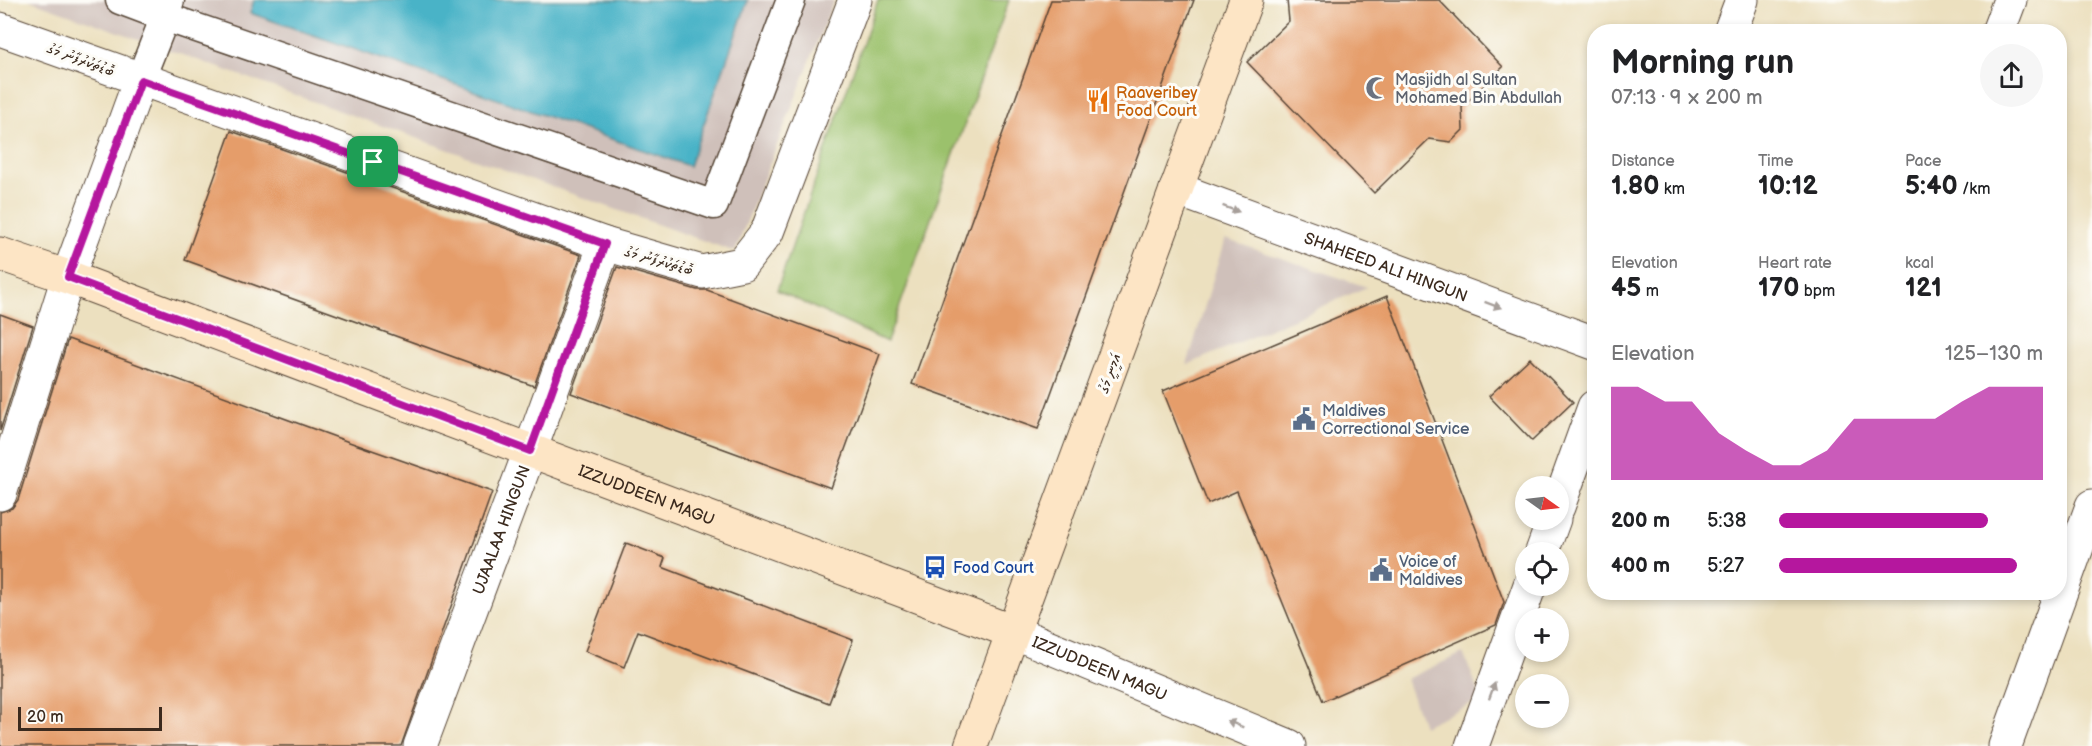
<!DOCTYPE html>
<html lang="en">
<head>
<meta charset="utf-8">
<style>
  body { margin:0; font-family:"Balsamiq Sans","Noto Sans Thaana",sans-serif; background:#f6f6f6; color:#202124; height:100vh; display:flex; flex-direction:column; font-size:22px; white-space:nowrap }
  * { box-sizing:border-box; margin:0 }
  p { font-size:20px; color:#757577 }
  .icon { flex:none; width:33px; height:33px; fill:none; stroke:currentColor; stroke-width:2; stroke-linecap:round; stroke-linejoin:round }
  .map { position:relative; flex:1; overflow:hidden }
  .details { position:absolute; left:1587px; top:24px; width:480px; height:576px; display:flex; flex-direction:column; background:#fff; border-radius:24px; box-shadow:0 3px 9px #0003 }
  .details>* { flex:none }
  .needle { width:39px; rotate:104deg }
  .tools { position:absolute; left:1515px; top:476px; display:grid; gap:12px }
  .tools a { display:grid; place-items:center; width:54px; height:54px; border-radius:50%; background:#fff; box-shadow:0 3px 9px #0003; font-size:30px }
  .scale { position:absolute; left:18px; bottom:15px; width:144px; box-sizing:border-box; padding-left:6px; border:3px solid #3b2a1e; border-top:0; font-size:16px; line-height:21px; white-space:nowrap; color:#3b2a1e; -webkit-text-stroke:4px #fdfcf7; paint-order:stroke }
  .pin { position:absolute; display:grid; place-items:center; width:51px; height:51px; color:#fff; margin:-26px; border-radius:12px; box-shadow:0 3px 9px #0006 }
  .round { display:grid; place-items:center; flex:none; width:63px; height:63px; border-radius:32px; background:#f6f6f6 }
  .head { display:flex; align-items:center; justify-content:space-between; height:102px; padding:0 24px }
  h1 { font-size:33px; font-weight:600; line-height:45px }
  .metrics { display:grid; grid-template-columns:repeat(3,1fr); gap:9px; height:102px; padding:6px 24px }
  .metrics div { display:grid; align-content:center }
  .metrics b { font-size:26px; font-weight:600 }
  .metrics small { font-size:16px; font-weight:400 }
  .metrics p { font-size:16px }
  .chart { height:168px; padding:12px 24px }
  .chart p { display:flex; justify-content:space-between }
  .chart svg { width:100%; height:108px; margin-top:6px; fill:#b5179e; opacity:.7 }
  ul { padding:0 24px; list-style:none; font-size:20px }
  li { display:grid; grid-template-columns:96px 72px 1fr; align-items:center; height:45px }
  li i { height:15px; border-radius:8px; background:#b5179e }
  .map>svg:first-child { display:block }
  .industrial { fill:#cfc0ba }
  .green { fill:#9bc16c; stroke:#6b7645; stroke-width:1.5 }
  .water { fill:#49b3c7; stroke:#426e72; stroke-width:1.5 }
  .building { fill:#e59d6a }
  .lines { fill:none; stroke-linecap:round; stroke-linejoin:round }
  .lane-casing { stroke:#564536; stroke-width:31 }
  .street-casing { stroke:#564536; stroke-width:35 }
  .secondary-casing { stroke:#564536; stroke-width:35 }
  .lane { stroke:#fff; stroke-width:28 }
  .street { stroke:#fff; stroke-width:33 }
  .secondary { stroke:#fde5c5; stroke-width:33 }
  .oneway { fill:#a79f9a }
  .route-casing { stroke:#fff; stroke-width:12 }
  .route { stroke:#b5179e; stroke-width:8 }
  .labels { text-anchor:middle; stroke-width:6; stroke-linejoin:round; paint-order:stroke }
  .street-label { font-size:16px; fill:#3b2a1e; stroke:#fdfcf7 }
  .worship-label { font-size:16px; fill:#5b616d; stroke:#fdfcf7; text-anchor:start }
  .food-label { font-size:16px; fill:#c56008; stroke:#fdfcf7; text-anchor:start }
  .service-label { font-size:16px; fill:#4e5e75; stroke:#fdfcf7; text-anchor:start }
  .transit-label { font-size:16px; fill:#164399; stroke:#fdfcf7; text-anchor:start }
</style>
</head>
<body>
<div class="map">
<svg width="2092" height="746" viewBox="0 0 2092 746">
  <rect width="100%" height="100%" fill="#fdfcf7"/>
  <filter id="ink" filterUnits="userSpaceOnUse"><feTurbulence type="fractalNoise" baseFrequency=".0167" numOctaves="2"/><feDisplacementMap in="SourceGraphic" scale="12" xChannelSelector="R" yChannelSelector="G"/><feConvolveMatrix kernelMatrix="1 2 1 2 8 2 1 2 1" color-interpolation-filters="sRGB"/></filter>
  <filter id="wash" filterUnits="userSpaceOnUse"><feTurbulence type="fractalNoise" baseFrequency=".008" numOctaves="4" result="noise"/><feDisplacementMap in="SourceGraphic" scale="24" xChannelSelector="R" yChannelSelector="G"/><feGaussianBlur stdDeviation="1.35" result="paint"/><feColorMatrix in="noise" values="0 0 0 0 0 0 0 0 0 0 0 0 0 0 0 0 0 1.4 0 .05"/><feComposite in="paint" operator="in"/></filter>
  <g filter="url(#wash)">
    <rect width="100%" height="100%" fill="#ece0bf"/>
    <path class="industrial" d="M 29,0 L 254,0 L 250,13 L 688,166 L 748,0 L 834,0 L 735,252 Z
      M 1225,239 L 1367,287 L 1187,365 Z
      M 1463,653 L 1482,699 L 1423,726 L 1406,679 Z"/>
    <path class="green" d="M 878,0 L 1009,0 L 887,342 L 777,290 Z"/>
    <path class="water" d="M 254,0 L 748,0 L 689,166 L 250,13 Z"/>
    <g id="blocks">
      <path class="building" d="M 1051,0 L 1194,0 L 1038,429 L 912,384 Z
        M 1287,0 L 1439,0 L 1503,67 L 1462,107 L 1463,130 L 1451,142 L 1429,139 L 1374,193 L 1247,62 L 1289,21 Z
        M 231,131 L 581,255 L 534,386 L 185,260 Z
        M 617,267 L 697,290 L 707,290 L 880,354 L 831,488 L 571,393 Z
        M 1387,296 L 1504,602 L 1496,625 L 1323,701 L 1237,491 L 1208,504 L 1163,391 Z
        M 0,314 L 33,326 L 0,431 Z
        M 68,339 L 349,442 L 492,492 L 401,746 L 0,746 L 0,512 L 12,508 L 18,500 Z
        M 1530,358 L 1573,402 L 1532,441 L 1489,396 Z
        M 626,543 L 665,558 L 662,567 L 853,640 L 829,703 L 638,631 L 624,667 L 585,651 Z"/>
    </g>
  </g>
  <g filter="url(#ink)">
    <use href="#blocks" fill-opacity="0" stroke="#564536" stroke-width="1.5"/>
    <g class="lines">
      <g class="lane-casing">
        <path id="lane" d="M 120,0 L 165,17 L 140,80
          M 170,0 L 165,17 L 714,205 L 791,0"/>
      </g>
      <g class="street-casing">
        <g id="street">
          <path d="M 0,29 L 605,244 L 702,272 L 742,264 L 767,232 L 855,0"/>
          <path d="M 1730,32 L 1742,0"/>
          <path d="M 1998,32 L 2010,0"/>
          <path id="s1" d="M 1176,189 L 1594,343"/>
          <path d="M 0,494 L 68,277 L 140,80"/>
          <path d="M 1558,507 L 1594,407"/>
          <path d="M 1542,552 L 1554,519"/>
          <path id="s2" d="M 1013,632 L 1289,746"/>
          <path id="s3" d="M 420,746 L 530,451 L 605,244"/>
          <path d="M 1472,746 L 1530,585"/>
          <path d="M 2005,746 L 2092,506"/>
        </g>
      </g>
      <g class="secondary-casing">
        <g id="secondary">
          <path id="s4" d="M 0,254 L 68,277 L 1013,632"/>
          <path d="M 971,746 L 1246,0"/>
        </g>
      </g>
      <use href="#lane" class="lane"/>
      <use href="#street" class="street"/>
      <use href="#secondary" class="secondary"/>
    </g>
    <defs><path id="oneway-solid" d="M-6-.8H1V-3.2L6.5 0L1 3.2V.8H-6Z" transform="scale(1.5)"/></defs>
    <g class="oneway">
      <use href="#oneway-solid" transform="translate(1231 209) rotate(20)"/>
      <use href="#oneway-solid" transform="translate(1493 305) rotate(20)"/>
      <use href="#oneway-solid" transform="translate(1492 691) rotate(-70)"/>
      <use href="#oneway-solid" transform="translate(1235 724) rotate(-158)"/>
    </g>
  </g>
  <g class="lines" filter="url(#ink)">
    <g class="route-casing">
      <path id="route" d="M 141,80 L 605,244 L 530,451 L 68,277 Z"/>
    </g>
    <use href="#route" class="route"/>
  </g>
  <defs>
    <g id="mosque-bare" transform="scale(1.8)"><path d="M3.5-4.9A6 6 0 1 0 3.5 4.9A5 5 0 1 1 3.5-4.9Z" fill="#6b7280" stroke="#fdfcf7" stroke-width="2.5" paint-order="stroke"/></g>
    <g id="restaurant-bare" transform="scale(1.8)"><path d="M-5-6h1v4h1v-4h1v4h1v-4h1v5L-1.5 .5V6h-2V.5L-5-1ZM5-6V6H3V1.5H1.5Q1.5-4 5-6Z" fill="#e8710a" stroke="#fdfcf7" stroke-width="2.5" paint-order="stroke"/></g>
    <g id="civic-bare" transform="scale(1.8)"><path d="M-.6-6.5H3V-4.5H.6V-3L4-1V1h2V6H-6V1h2V-1L-.6-3ZM-1.2 2.5V6h2.4V2.5Z" fill="#5c6f8a" stroke="#fdfcf7" stroke-width="2.5" paint-order="stroke"/></g>
    <g id="bus-bare" transform="scale(1.8)"><path d="M-5-6H5V4H4V6H2V4H-2V6H-4V4H-5ZM-3.5-4V0h7V-4ZM-3.5 1.2v1.5H-2V1.2ZM2 1.2v1.5H3.5V1.2Z" fill="#1a4fb4" stroke="#fdfcf7" stroke-width="2.5" paint-order="stroke"/></g>
  </defs>
  <g fill-rule="evenodd">
    <use href="#mosque-bare" x="1377" y="88"/>
    <use href="#restaurant-bare" x="1098" y="101"/>
    <use href="#civic-bare" x="1304" y="419"/>
    <use href="#bus-bare" x="935" y="567"/>
    <use href="#civic-bare" x="1381" y="570"/>
  </g>
  <g class="labels">
    <g class="street-label">
      <text transform="translate(81 59) rotate(20)" y="6">ބޮޑުތަކުރުފާނު މަގު</text>
      <text transform="translate(659 260) rotate(16)" y="6">ބޮޑުތަކުރުފާނު މަގު</text>
      <text dy="6" stroke="none"><textPath href="#s1" startOffset="224">SHAHEED ALI HINGUN</textPath></text>
      <text transform="translate(1109 373) rotate(-70)" y="6">އަމީނީ މަގު</text>
      <text dy="6" stroke="none"><textPath href="#s4" startOffset="690">IZZUDDEEN MAGU</textPath></text>
      <text dy="6" stroke="none"><textPath href="#s3" startOffset="231">UJAALAA HINGUN</textPath></text>
      <text dy="6" stroke="none"><textPath href="#s2" startOffset="94">IZZUDDEEN MAGU</textPath></text>
    </g>
    <g class="worship-label">
      <text x="1395" y="85">Masjidh al Sultan<tspan x="1395" dy="18">Mohamed Bin Abdullah</tspan></text>
    </g>
    <g class="food-label">
      <text x="1116" y="98">Raaveribey<tspan x="1116" dy="18">Food Court</tspan></text>
    </g>
    <g class="service-label">
      <text x="1322" y="416">Maldives<tspan x="1322" dy="18">Correctional Service</tspan></text>
      <text x="1399" y="567">Voice of<tspan x="1399" dy="18">Maldives</tspan></text>
    </g>
    <g class="transit-label">
      <text x="953" y="573">Food Court</text>
    </g>
  </g>
</svg>
<div class="tools">
<a><svg class="needle" viewBox="-14 -14 28 28"><path d="M0-13l5 13h-10z" fill="#e53935"/><path d="M0 13l5-13h-10z" fill="#757577"/></svg></a>
<a><svg class="icon" aria-label="locate" viewBox="0 0 24 24"><circle cx="12" cy="12" r="6"/><path d="M12 2v4M12 18v4M2 12h4M18 12h4"/></svg></a>
<a>+</a>
<a>−</a>
</div>
<div class="scale">20 m</div>
<div class="pin" style="left:373px;top:162px;background:#1e9e55"><svg class="icon" aria-label="arrive" viewBox="0 0 24 24"><path d="M6 21V4h12l-3 4 3 4H6"/></svg></div>
<section class="details">
<div class="head"><div><h1>Morning run</h1><p>07:13 · 9 × 200 m</p></div><a class="round"><svg class="icon" aria-label="share" viewBox="0 0 24 24"><path d="M12 15V3M7 8l5-5 5 5M5 13v7h14v-7"/></svg></a></div>
<div class="metrics">
<div><p>Distance</p><b>1.80<small> km</small></b></div>
<div><p>Time</p><b>10:12</b></div>
<div><p>Pace</p><b>5:40<small> /km</small></b></div>
</div>
<div class="metrics">
<div><p>Elevation</p><b>45<small> m</small></b></div>
<div><p>Heart rate</p><b>170<small> bpm</small></b></div>
<div><p>kcal</p><b>121</b></div>
</div>
<div class="chart"><p><span>Elevation</span>125–130 m</p>
<svg viewBox="0 0 160 44" preserveAspectRatio="none"><path d="M0 44V6L10 6L20 12L30 12L40 25L50 32L60 38L70 38L80 32L90 19L100 19L110 19L120 19L130 12L140 6L150 6L160 6V44z"/></svg>
</div>
<ul>
<li><b>200 m</b>5:38<i style="width:79%"></i></li>
<li><b>400 m</b>5:27<i style="width:90%"></i></li>
</ul>
</section>
</div>
</body>
</html>
